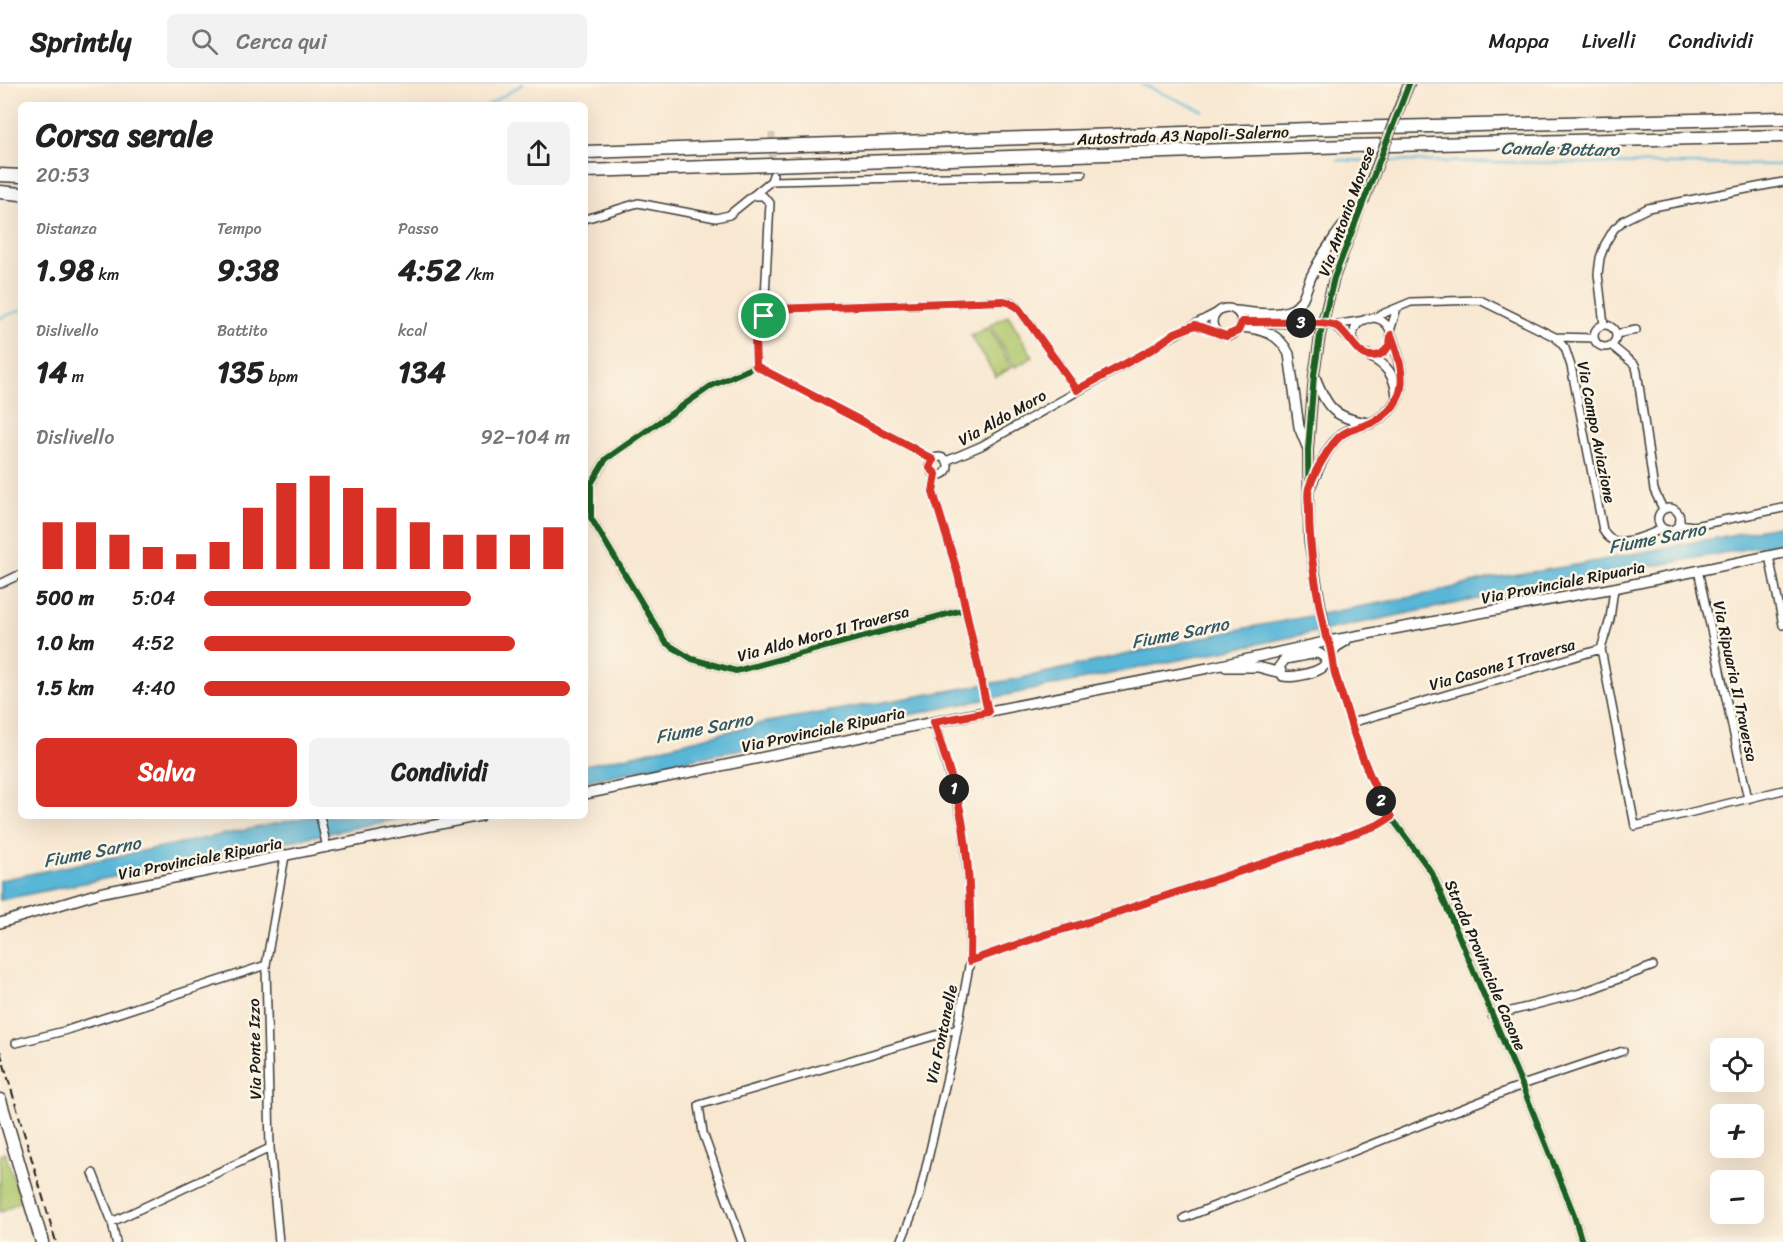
<!DOCTYPE html>
<html lang="it">
<head>
<meta charset="utf-8">
<style>
  body { margin:0; font-family:Sriracha,sans-serif; background:#f2f2f2; color:#222; height:100vh; display:flex; flex-direction:column; font-size:22px; white-space:nowrap }
  * { box-sizing:border-box; margin:0 }
  p { font-size:20px; color:#767676 }
  .icon { flex:none; width:33px; height:33px; fill:none; stroke:currentColor; stroke-width:2; stroke-linecap:round; stroke-linejoin:round }
  .map { position:relative; flex:1; overflow:hidden }
  .sheet { position:absolute; left:18px; top:18px; width:570px; height:717px; display:flex; flex-direction:column; background:#fff; border-radius:9px; box-shadow:0 6px 24px #0002 }
  .sheet>* { flex:none }
  .tools { position:absolute; left:1710px; top:954px; display:grid; gap:12px }
  .tools a { display:grid; place-items:center; width:54px; height:54px; border-radius:9px; background:#fff; box-shadow:0 6px 24px #0002; font-size:30px }
  .pin { position:absolute; display:grid; place-items:center; width:51px; height:51px; color:#fff; margin:-26px; border:3px solid #fff; border-radius:50%; box-shadow:0 2px 6px #0007 }
  .km { position:absolute; width:30px; height:30px; margin:-15px; border-radius:50%; background:#222; color:#fff; font-size:16px; line-height:30px; text-align:center }
  .round { display:grid; place-items:center; flex:none; width:63px; height:63px; border-radius:9px; background:#f2f2f2 }
  .head { display:flex; align-items:center; justify-content:space-between; height:102px; padding:0 18px }
  h1 { font-size:33px; font-weight:800; line-height:45px }
  .stats { display:grid; grid-template-columns:repeat(3,1fr); gap:9px; height:102px; padding:6px 18px }
  .stats div { display:grid; align-content:center }
  .stats b { font-size:30px; font-weight:800 }
  .stats small { font-size:16px; font-weight:400 }
  .stats p { font-size:16px }
  .chart { height:168px; padding:12px 18px }
  .chart p { display:flex; justify-content:space-between }
  .chart svg { width:100%; height:108px; margin-top:6px; stroke:#d93025; stroke-width:6 }
  .button { display:flex; gap:12px; margin-top:auto; padding:12px 18px }
  .button a { flex:1; height:69px; border-radius:9px; background:#d93025; color:#fff; font-size:24px; font-weight:800; line-height:69px; text-align:center }
  .button a+a { background:#f2f2f2; color:#222 }
  ul { padding:0 18px; list-style:none; font-size:20px }
  li { display:grid; grid-template-columns:96px 72px 1fr; align-items:center; height:45px }
  li i { height:15px; border-radius:8px; background:#d93025 }
  header { display:flex; align-items:center; gap:36px; box-sizing:border-box; height:84px; padding:0 30px; background:#fff; border-bottom:2px solid #e0e0e0 }
  header strong { font-size:28px }
  nav { display:flex; gap:33px; margin-inline-start:auto; font-size:21px }
  .search { width:420px; height:54px; background:#f2f2f2; display:flex; align-items:center; gap:15px; box-sizing:border-box; padding:0 21px; border-radius:9px; color:#767676; font-size:22px }
  .map>svg:first-child { display:block }
  .green { fill:#aec76c; stroke:#657244; stroke-width:1.5 }
  .water { fill:#59b6d7; stroke:#3a697a; stroke-width:1.5 }
  .lines { fill:none; stroke-linecap:round; stroke-linejoin:round }
  .stream { stroke:#59b6d7; stroke-width:2 }
  .street-tunnel { stroke:#d7c9b7; stroke-width:7; stroke-dasharray:7 3.5; stroke-linecap:butt }
  .street-casing { stroke:#3d3b37; stroke-width:10 }
  .secondary-casing { stroke:#3d3b37; stroke-width:12 }
  .highway-casing { stroke:#3d3b37; stroke-width:15 }
  .street { stroke:#fff; stroke-width:7 }
  .secondary { stroke:#fff; stroke-width:9 }
  .highway { stroke:#fff; stroke-width:12 }
  .rail { stroke:#1c1c1c; stroke-width:2; stroke-dasharray:9 4.5; stroke-linecap:butt }
  .secondary-bridge-casing { stroke:#3d3b37; stroke-width:12; stroke-linecap:butt }
  .secondary-bridge { stroke:#fff; stroke-width:9 }
  .cycleway-casing { stroke:#fcf5e5; stroke-width:10 }
  .cycleway { stroke:#1b5e20; stroke-width:6 }
  .route-casing { stroke:#fff; stroke-width:12 }
  .route { stroke:#d93025; stroke-width:8 }
  .labels { text-anchor:middle; stroke-width:5; stroke-linejoin:round; paint-order:stroke }
  .street-label { font-size:16px; fill:#1c1c1c; stroke:#fcf5e5 }
  .water-label { font-size:18px; font-style:italic; fill:#345a67; stroke:#fcf5e5 }
</style>
</head>
<body>
<header>
<strong>Sprintly</strong>
<div class="search"><svg class="icon" aria-label="search" viewBox="0 0 24 24"><circle cx="10" cy="10" r="6"/><path d="M15 15l6 6"/></svg>Cerca qui</div>
<nav><a>Mappa</a><a>Livelli</a><a>Condividi</a></nav>
</header>
<div class="map">
<svg width="1783" height="1158" viewBox="0 0 1783 1158">
  <rect width="100%" height="100%" fill="#fcf5e5"/>
  <filter id="ink" filterUnits="userSpaceOnUse"><feTurbulence type="fractalNoise" baseFrequency=".0167" numOctaves="2"/><feDisplacementMap in="SourceGraphic" scale="12" xChannelSelector="R" yChannelSelector="G"/><feConvolveMatrix kernelMatrix="1 2 1 2 8 2 1 2 1" color-interpolation-filters="sRGB"/></filter>
  <filter id="wash" filterUnits="userSpaceOnUse"><feTurbulence type="fractalNoise" baseFrequency=".008" numOctaves="4" result="noise"/><feDisplacementMap in="SourceGraphic" scale="24" xChannelSelector="R" yChannelSelector="G"/><feGaussianBlur stdDeviation="1.35" result="paint"/><feColorMatrix in="noise" values="0 0 0 0 0 0 0 0 0 0 0 0 0 0 0 0 0 1.4 0 .05"/><feComposite in="paint" operator="in"/></filter>
  <g filter="url(#wash)">
    <rect width="100%" height="100%" fill="#f8e8d2"/>
    <path class="green" d="M 1008,231 L 1033,273 L 1015,283 L 990,241 Z
      M 988,243 L 1012,283 L 996,293 L 971,252 Z
      M 5,1069 L 21,1117 L 0,1128 L 0,1071 Z"/>
    <path class="water" d="M 1783,441 L 1783,458 L 1507,509 L 585,697 L 585,681 L 643,669 L 762,639 L 1017,595 L 1246,544 L 1423,511 L 1492,494 L 1571,482 Z
      M 313,732 L 412,732 L 0,816 L 0,796 Z"/>
    <g class="lines">
      <path class="stream" d="M 1141,0 L 1203,27
        M 488,21 L 523,0
        M 1338,76 L 1375,77
        M 1381,77 L 1783,81
        M 0,234 L 21,226"/>
    </g>
  </g>
  <g filter="url(#ink)">
    <g class="lines">
      <path class="street-tunnel" d="M 772,49 L 772,83"/>
      <g class="street-casing">
        <path id="street" d="M 771,97 L 1082,90
          M 752,112 L 763,112 L 770,119 L 764,232 L 755,254 L 756,282
          M 585,135 L 638,119 L 716,134 L 729,131 L 771,97 L 773,91
          M1213 238a14 14 0 1 1 28 0a14 14 0 1 1-28 0Z
          M 764,232 L 774,225 L 1004,217 L 1011,218 L 1019,225 L 1077,306
          M1353 253a19 19 0 1 1 38 0a19 19 0 1 1-38 0Z
          M 1370,235 L 1411,218 L 1480,216 L 1555,253 L 1565,264 L 1571,282 L 1603,446 C 1605,450 1608,454 1613,456 C 1624,461 1653,450 1662,444
          M 1242,238 L 1334,241 L 1365,236
          M1594 252a11 11 0 1 1 22 0a11 11 0 1 1-22 0Z
          M 1195,241 L 1218,249
          M 1334,241 L 1354,260
          M 1604,241 L 1598,190 L 1600,174 L 1605,160 L 1614,145 L 1624,136 L 1648,124 L 1783,98
          M 1390,247 L 1397,224
          M 1616,250 L 1636,246
          M 1555,253 L 1594,254
          M 1612,262 L 1635,281 L 1637,287 L 1654,406 L 1663,425
          M930 382a9 9 0 1 1 18 0a9 9 0 1 1-18 0Z
          M 933,376 L 909,362 L 756,282 L 711,302 L 606,375 L 591,400 L 591,434 L 666,559 L 692,575 L 736,587 L 966,525
          M 946,377 L 981,362 L 1154,264 C 1174,250 1195,240 1216,229
          M 936,390 L 933,408 L 958,490 L 988,628
          M1658 435a11 11 0 1 1 22 0a11 11 0 1 1-22 0Z
          M 1679,440 L 1694,442 L 1783,424
          M 1769,472 L 1783,541
          M 1698,486 L 1748,715
          M 0,500 L 21,490
          M 1601,565 L 1635,742 L 1783,706
          M 1328,572 L 1330,573 L 1335,591 L 1375,708 L 1391,733 L 1432,789 L 1451,833 L 1522,1001 L 1573,1128 L 1582,1158
          M 1351,639 L 1601,565 L 1610,535 L 1614,504
          M 320,732 L 327,764
          M 970,877 L 1047,850 L 1082,840 L 1358,748 L 1378,741 L 1391,733
          M 1492,932 L 1581,909 L 1653,882
          M 16,959 L 64,947 L 266,881
          M 93,1089 L 112,1138 L 116,1158
          M 1184,1134 L 1522,1001 L 1623,967
          M 112,1138 L 270,1064
          M 279,1158 L 270,1064 L 266,881 L 285,772
          M 742,1158 L 703,1049 L 699,1021 L 957,945
          M 901,1158 L 919,1113 L 953,968 L 970,877 L 969,802 L 963,742 L 959,725 L 934,638"/>
      </g>
      <g class="secondary-casing">
        <path id="secondary" d="M 1400,22 L 1409,0
          M 1237,227 C 1253,229 1278,233 1293,225 C 1304,219 1306,204 1311,193 C 1324,165 1344,140 1364,116
          M 1325,230 L 1334,194 L 1360,124
          M 1241,243 C 1262,245 1279,249 1289,270 L 1299,343 L 1308,365
          M 1320,252 L 1314,291 L 1308,366 L 1309,456 L 1326,553 L 1329,557
          M 1368,271 C 1386,281 1395,290 1397,312
          M 1315,293 C 1327,324 1334,334 1368,339
          M 1310,403 C 1318,386 1326,364 1341,351 C 1350,344 1361,343 1371,339 C 1411,320 1404,285 1391,251
          M 1302,565 C 1307,566 1316,567 1320,570 C 1343,585 1293,595 1283,592 L 1279,583 L 1285,575 L 1317,569
          M 1325,580 L 1336,563 L 1346,557
          M 1226,583 L 1258,583 L 1281,589
          M 585,710 L 934,638 L 1208,584 L 1329,557 L 1614,504 L 1783,469
          M 0,839 L 99,809 L 480,732"/>
      </g>
      <g class="highway-casing">
        <path id="highway" d="M 585,68 L 1341,44 L 1783,34
          M 585,87 L 1349,62 L 1783,52
          M 0,91 L 21,92
          M 0,108 L 21,110
          M 0,1016 L 42,1158"/>
      </g>
      <use href="#street" class="street"/>
      <use href="#secondary" class="secondary"/>
      <use href="#highway" class="highway"/>
      <path class="rail" d="M 0,967 L 56,1158"/>
      <g class="secondary-bridge-casing">
        <path id="secondary-bridge" d="M 1364,116 L 1400,22
          M 1320,252 L 1325,230"/>
      </g>
      <use href="#secondary-bridge" class="secondary-bridge"/>
      <g class="cycleway-casing">
        <path id="cycleway" d="M 1409,0 L 1334,194 L 1320,252 L 1314,291 L 1308,366 L 1309,456 L 1326,553 L 1329,557 L 1335,591 L 1375,708 L 1391,733 L 1432,789 L 1522,1001 L 1573,1128 L 1582,1158
          M 933,376 L 909,362 L 756,282 L 711,302 L 606,375 L 591,400 L 591,434 L 666,559 L 692,575 L 736,587 L 966,525"/>
      </g>
      <use href="#cycleway" class="cycleway"/>
    </g>
  </g>
  <g class="lines" filter="url(#ink)">
    <g class="route-casing">
      <path id="route" d="M 764,232 L 755,254 L 756,282 L 909,362 L 933,376 L 930,384 L 936,390 L 933,408 L 958,490 L 988,628 L 934,638 C 943,667 953,696 960,726 C 970,775 971,827 970,877 L 1047,850 L 1082,840 L 1358,748 L 1378,741 L 1391,733 C 1365,691 1351,640 1336,593 C 1332,582 1333,561 1326,553 C 1317,511 1309,469 1309,426 C 1309,419 1307,410 1309,404 C 1314,389 1330,359 1343,350 C 1352,344 1363,343 1373,338 C 1412,318 1404,285 1391,251 C 1391,263 1383,273 1371,272 C 1355,271 1349,249 1336,242 C 1324,236 1259,238 1242,238 L 1238,247 L 1226,252 L 1195,241 L 1175,249 L 1154,264 L 1077,306 L 1019,225 L 1011,219 L 1004,217 L 774,225 L 764,232"/>
    </g>
    <use href="#route" class="route"/>
  </g>
  <g class="labels">
    <g class="street-label">
      <text transform="translate(1183 51) rotate(-2)" y="6">Autostrada A3 Napoli-Salerno</text>
      <text transform="translate(1346 127) rotate(-70)" y="6">Via Antonio Morese</text>
      <text transform="translate(1002 333) rotate(-29)" y="6">Via Aldo Moro</text>
      <text transform="translate(1597 348) rotate(79)" y="6">Via Campo Aviazione</text>
      <text transform="translate(1563 498) rotate(-11)" y="6">Via Provinciale Ripuaria</text>
      <text transform="translate(823 549) rotate(-15)" y="6">Via Aldo Moro II Traversa</text>
      <text transform="translate(1502 580) rotate(-16)" y="6">Via Casone I Traversa</text>
      <text transform="translate(1736 597) rotate(78)" y="6">Via Ripuaria II Traversa</text>
      <text transform="translate(823 645) rotate(-12)" y="6">Via Provinciale Ripuaria</text>
      <text transform="translate(200 774) rotate(-11)" y="6">Via Provinciale Ripuaria</text>
      <text transform="translate(1486 881) rotate(67)" y="6">Strada Provinciale Casone</text>
      <text transform="translate(941 950) rotate(-78)" y="6">Via Fontanelle</text>
      <text transform="translate(254 965) rotate(-91)" y="6">Via Ponte Izzo</text>
    </g>
    <g class="water-label">
      <text transform="translate(1560 65) rotate(1)" y="6">Canale Bottaro</text>
      <text transform="translate(1657 454) rotate(-11)" y="6">Fiume Sarno</text>
      <text transform="translate(1180 549) rotate(-11)" y="6">Fiume Sarno</text>
      <text transform="translate(704 644) rotate(-11)" y="6">Fiume Sarno</text>
      <text transform="translate(92 768) rotate(-11)" y="6">Fiume Sarno</text>
    </g>
  </g>
</svg>
<div class="tools">
<a><svg class="icon" aria-label="locate" viewBox="0 0 24 24"><circle cx="12" cy="12" r="6"/><path d="M12 2v4M12 18v4M2 12h4M18 12h4"/></svg></a>
<a>+</a>
<a>−</a>
</div>
<div class="pin" style="left:764px;top:232px;background:#1e9e55"><svg class="icon" aria-label="arrive" viewBox="0 0 24 24"><path d="M6 21V4h12l-3 4 3 4H6"/></svg></div>
<b class="km" style="left:954px;top:705px">1</b>
<b class="km" style="left:1381px;top:717px">2</b>
<b class="km" style="left:1301px;top:239px">3</b>
<section class="sheet">
<div class="head"><div><h1>Corsa serale</h1><p>20:53</p></div><a class="round"><svg class="icon" aria-label="share" viewBox="0 0 24 24"><path d="M12 15V3M7 8l5-5 5 5M5 13v7h14v-7"/></svg></a></div>
<div class="stats">
<div><p>Distanza</p><b>1.98<small> km</small></b></div>
<div><p>Tempo</p><b>9:38</b></div>
<div><p>Passo</p><b>4:52<small> /km</small></b></div>
</div>
<div class="stats">
<div><p>Dislivello</p><b>14<small> m</small></b></div>
<div><p>Battito</p><b>135<small> bpm</small></b></div>
<div><p>kcal</p><b>134</b></div>
</div>
<div class="chart"><p><span>Dislivello</span>92–104 m</p>
<svg viewBox="0 0 160 44" preserveAspectRatio="none"><path d="M5 44V25M15 44V25M25 44V30M35 44V35M45 44V38M55 44V33M65 44V19M75 44V9M85 44V6M95 44V11M105 44V19M115 44V25M125 44V30M135 44V30M145 44V30M155 44V27"/></svg>
</div>
<ul>
<li><b>500 m</b>5:04<i style="width:73%"></i></li>
<li><b>1.0 km</b>4:52<i style="width:85%"></i></li>
<li><b>1.5 km</b>4:40<i style="width:100%"></i></li>
</ul>
<div class="button"><a>Salva</a><a>Condividi</a></div>
</section>
</div>
</body>
</html>
